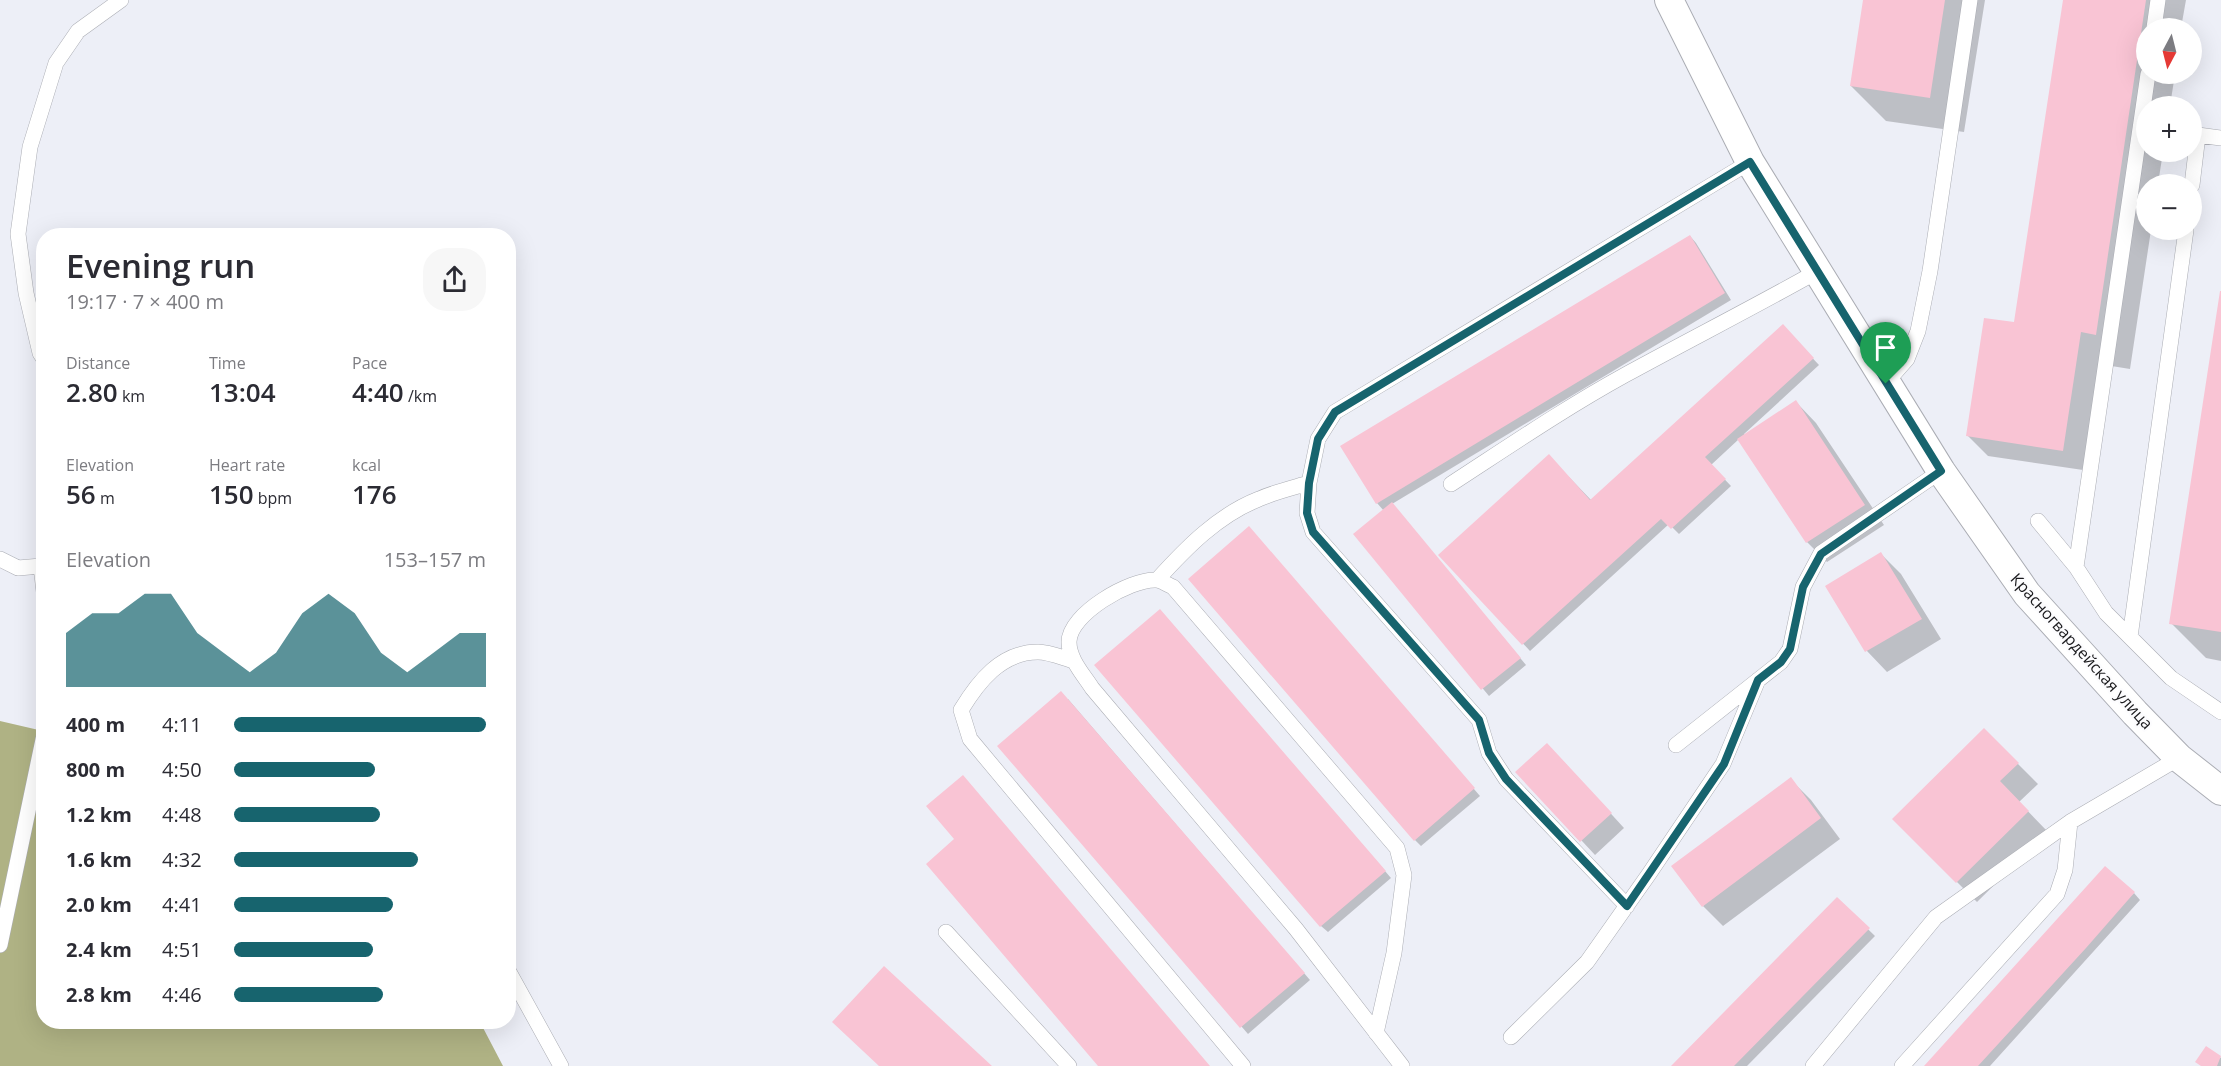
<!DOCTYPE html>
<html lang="en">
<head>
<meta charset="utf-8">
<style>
  body { margin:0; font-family:"Open Sans",sans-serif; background:#f7f7f7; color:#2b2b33; height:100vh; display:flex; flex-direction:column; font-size:22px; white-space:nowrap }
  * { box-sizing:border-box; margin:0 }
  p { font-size:20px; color:#7c7c81 }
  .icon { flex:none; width:33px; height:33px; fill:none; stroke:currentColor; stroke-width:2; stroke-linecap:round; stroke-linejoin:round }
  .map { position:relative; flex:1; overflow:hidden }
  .panel { position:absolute; left:36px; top:228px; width:480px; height:801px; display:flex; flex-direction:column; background:#fff; border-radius:24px; box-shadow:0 6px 24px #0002 }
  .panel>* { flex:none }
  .needle { width:39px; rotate:187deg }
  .tools { position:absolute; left:2136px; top:18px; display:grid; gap:12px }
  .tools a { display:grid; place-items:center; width:66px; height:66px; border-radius:50%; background:#fff; box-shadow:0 6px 24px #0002; font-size:30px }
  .pin { position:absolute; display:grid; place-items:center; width:51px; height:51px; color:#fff; margin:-62px -26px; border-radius:50% 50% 50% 0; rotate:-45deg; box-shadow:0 0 6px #0007 }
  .pin .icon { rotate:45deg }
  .round { display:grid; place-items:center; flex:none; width:63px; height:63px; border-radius:24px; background:#f7f7f7 }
  .summary { display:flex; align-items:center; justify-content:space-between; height:102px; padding:0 30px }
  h1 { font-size:33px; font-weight:600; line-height:45px }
  .figures { display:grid; grid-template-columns:repeat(3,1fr); gap:9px; height:102px; padding:6px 30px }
  .figures div { display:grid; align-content:center }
  .figures b { font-size:26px; font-weight:600 }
  .figures small { font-size:16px; font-weight:400 }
  .figures p { font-size:16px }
  .chart { height:168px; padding:12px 30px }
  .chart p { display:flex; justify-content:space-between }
  .chart svg { width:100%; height:108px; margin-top:6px; fill:#17646e; opacity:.7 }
  ul { padding:0 30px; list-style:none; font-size:20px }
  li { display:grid; grid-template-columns:96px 72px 1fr; align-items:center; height:45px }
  li i { height:15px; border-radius:8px; background:#17646e }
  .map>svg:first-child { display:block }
  .forest { fill:#afb284 }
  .shadow { fill:#0003 }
  .building { fill:#f9c4d4 }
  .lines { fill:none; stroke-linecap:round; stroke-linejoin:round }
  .service-casing { stroke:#abadb4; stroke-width:16 }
  .minor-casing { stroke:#abadb4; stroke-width:30 }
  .service { stroke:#fff; stroke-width:15 }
  .minor { stroke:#fff; stroke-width:28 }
  .route-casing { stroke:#fff; stroke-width:12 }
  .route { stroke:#17646e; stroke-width:8 }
  .labels { text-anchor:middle; stroke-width:4.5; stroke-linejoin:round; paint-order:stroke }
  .street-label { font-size:16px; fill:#1a1a1d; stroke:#fcfcfe }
</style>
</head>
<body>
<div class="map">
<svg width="2221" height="1066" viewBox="0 0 2221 1066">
  <rect width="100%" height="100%" fill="#edeff7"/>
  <path class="forest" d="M 0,721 L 43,731 L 44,1022 L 480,1022 L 503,1066 L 0,1066 Z"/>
  <path class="shadow" d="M 1864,0 L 1985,0 L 1964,132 L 1886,121 L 1851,86 Z
    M 2064,0 L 2186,0 L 2181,28 L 2146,28 L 2146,74 L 2175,74 L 2170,106 L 2146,106 L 2146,152 L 2163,152 L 2158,184 L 2146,184 L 2146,230 L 2151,230 L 2130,369 L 2099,364 L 2083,470 L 1988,456 L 1968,436 L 2018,325 Z
    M 1690,236 L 1696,243 L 1731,300 L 1392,504 L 1526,665 L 1489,696 L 1355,535 L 1384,511 L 1377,503 Z
    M 2221,292 L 2221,661 L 2206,658 L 2171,623 Z
    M 1789,333 L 1819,365 L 1744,434 L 1745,436 L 1796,402 L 1816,423 L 1884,525 L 1827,562 L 1807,542 L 1739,439 L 1711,465 L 1731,486 L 1679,534 L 1669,524 L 1530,651 L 1441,555 L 1569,477 L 1592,501 Z
    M 1255,535 L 1480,796 L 1421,846 L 1415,840 Z
    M 1881,554 L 1901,574 L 1941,639 L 1887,672 L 1867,651 L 1827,586 Z
    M 1166,617 L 1391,878 L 1328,932 L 1321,926 Z
    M 1068,699 L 1310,980 L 1248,1034 L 999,746 Z
    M 1984,730 L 2038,784 L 2019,802 L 2048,832 L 1977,902 L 1894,819 Z
    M 1561,759 L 1624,828 L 1595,855 L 1518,772 Z
    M 1790,779 L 1811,800 L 1840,839 L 1723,926 L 1703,906 Z
    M 2134,893 L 2140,900 L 1990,1066 L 1926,1066 Z
    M 1837,899 L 1875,936 L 1747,1066 L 1673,1066 Z
    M 2207,1048 L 2221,1058 L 2221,1066 L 2201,1066 Z"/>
  <path class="building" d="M 1863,0 L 1945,0 L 1930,98 L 1850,86 Z
    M 2063,0 L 2146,0 L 2096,335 L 2081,332 L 2063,451 L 1966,436 L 1984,318 L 2014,322 Z
    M 1690,235 L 1725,293 L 1376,504 L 1340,446 Z
    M 2220,291 L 2221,291 L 2221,632 L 2169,624 Z
    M 1783,324 L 1814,358 L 1705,457 L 1726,479 L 1671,529 L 1661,519 L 1522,645 L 1438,555 L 1549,454 L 1590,500 Z
    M 1796,400 L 1865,505 L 1806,543 L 1737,439 Z
    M 1392,502 L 1521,658 L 1481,690 L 1353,534 Z
    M 1249,526 L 1475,788 L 1414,841 L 1188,579 Z
    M 1881,552 L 1922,619 L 1865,652 L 1825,586 Z
    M 1160,609 L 1386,871 L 1320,927 L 1094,665 Z
    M 1061,691 L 1305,973 L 1240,1028 L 997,746 Z
    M 1984,728 L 2019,763 L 2000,781 L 2029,811 L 1956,883 L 1892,819 Z
    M 1547,743 L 1612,813 L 1580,842 L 1515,772 Z
    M 963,775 L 1210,1066 L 1098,1066 L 926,864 L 954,839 L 926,806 Z
    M 1791,777 L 1821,818 L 1702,907 L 1671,866 Z
    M 2105,866 L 2135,892 L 2086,948 L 1978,1066 L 1924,1066 Z
    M 1837,897 L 1870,928 L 1734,1066 L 1671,1066 Z
    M 884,966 L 992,1066 L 879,1066 L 832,1022 Z
    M 2206,1046 L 2221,1056 L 2217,1066 L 2201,1066 L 2195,1062 Z"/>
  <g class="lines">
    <g class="service-casing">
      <path id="service" d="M 2154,28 L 2158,0
        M 2192,185 L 2198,135 L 2221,138
        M 44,359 L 40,353 L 26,293 L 18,234 L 30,147 L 56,63 L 78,31 L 121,0
        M 1885,384 L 1907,359 L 1918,331 L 1930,271 L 1970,0
        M 1451,484 C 1508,447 1565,408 1625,375 C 1689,340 1754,307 1818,271
        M 2038,521 L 2076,567 L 2106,613 L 2171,678 L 2221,712
        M 0,559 L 18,568 L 41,566 L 44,563
        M 41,566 L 44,592
        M 2076,567 L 2148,74
        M 1157,580 C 1186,548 1218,515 1259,499 C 1275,492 1292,488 1309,483
        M 2130,637 L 2186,230
        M 1074,661 C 1063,658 1049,652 1038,652 C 1001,652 978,682 961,710 L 970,739 L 1243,1066
        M 1676,745 L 1781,662 L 1790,649 L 1803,587 L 1821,553 L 1941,471
        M 1627,906 L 1506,779 L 1489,753 L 1479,720 L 1313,532 L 1307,513 L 1309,483 L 1318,439 L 1335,412 L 1750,162
        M 946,932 L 1069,1066
        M 0,945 L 44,735
        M 508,970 L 561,1066
        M 1376,1033 L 1394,953 L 1404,875 L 1397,848 L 1173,587 C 1168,585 1161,580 1156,580 C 1130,579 1069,614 1069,642 C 1069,659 1083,674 1092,688 L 1296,929 L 1402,1066
        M 1511,1037 L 1587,962 L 1649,874 L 1723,764 L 1758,680
        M 1813,1066 L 1936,917 L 2070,822 L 2179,758
        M 1902,1066 L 2057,894 L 2065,870 L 2070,822"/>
    </g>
    <g class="minor-casing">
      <path id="minor" d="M 1669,0 L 1750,162 L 1941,471 L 2027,594 L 2135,713 L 2179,758 L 2221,791"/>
    </g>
    <use href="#service" class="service"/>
    <use href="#minor" class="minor"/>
  </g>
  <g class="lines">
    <g class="route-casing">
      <path id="route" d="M 1750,162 L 1941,471 L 1821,554 L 1803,587 L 1790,649 L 1781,662 L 1758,680 L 1724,764 L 1627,906 L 1506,779 L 1489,753 L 1479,720 L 1313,532 L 1307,513 L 1309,483 L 1318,439 L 1335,412 Z"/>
    </g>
    <use href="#route" class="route"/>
  </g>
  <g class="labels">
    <g class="street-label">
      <text transform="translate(2082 651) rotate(48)" y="6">Красногвардейская улица</text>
    </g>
  </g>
</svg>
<div class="tools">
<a><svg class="needle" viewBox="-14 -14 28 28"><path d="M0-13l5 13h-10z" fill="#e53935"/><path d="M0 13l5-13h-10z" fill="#7c7c81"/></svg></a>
<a>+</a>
<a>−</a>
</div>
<div class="pin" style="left:1886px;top:384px;background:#1e9e55"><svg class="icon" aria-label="arrive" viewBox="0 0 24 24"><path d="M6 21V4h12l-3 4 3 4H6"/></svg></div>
<section class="panel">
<div class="summary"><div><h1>Evening run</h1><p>19:17 · 7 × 400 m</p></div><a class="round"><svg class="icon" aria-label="share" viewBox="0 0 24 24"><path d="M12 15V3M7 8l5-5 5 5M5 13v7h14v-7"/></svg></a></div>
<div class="figures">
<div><p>Distance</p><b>2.80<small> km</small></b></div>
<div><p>Time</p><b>13:04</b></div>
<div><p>Pace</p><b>4:40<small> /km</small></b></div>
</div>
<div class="figures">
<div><p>Elevation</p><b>56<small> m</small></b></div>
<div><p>Heart rate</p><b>150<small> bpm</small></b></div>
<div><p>kcal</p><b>176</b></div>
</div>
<div class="chart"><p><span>Elevation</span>153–157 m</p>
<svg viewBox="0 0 160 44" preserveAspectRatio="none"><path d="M0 44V22L10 14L20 14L30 6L40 6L50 22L60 30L70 38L80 30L90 14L100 6L110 14L120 30L130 38L140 30L150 22L160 22V44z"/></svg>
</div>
<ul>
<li><b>400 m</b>4:11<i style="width:100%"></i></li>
<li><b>800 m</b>4:50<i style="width:56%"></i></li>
<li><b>1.2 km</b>4:48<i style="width:58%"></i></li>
<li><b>1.6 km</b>4:32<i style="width:73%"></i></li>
<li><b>2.0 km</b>4:41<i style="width:63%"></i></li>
<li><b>2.4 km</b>4:51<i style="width:55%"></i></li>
<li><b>2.8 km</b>4:46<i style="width:59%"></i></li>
</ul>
</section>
</div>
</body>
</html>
